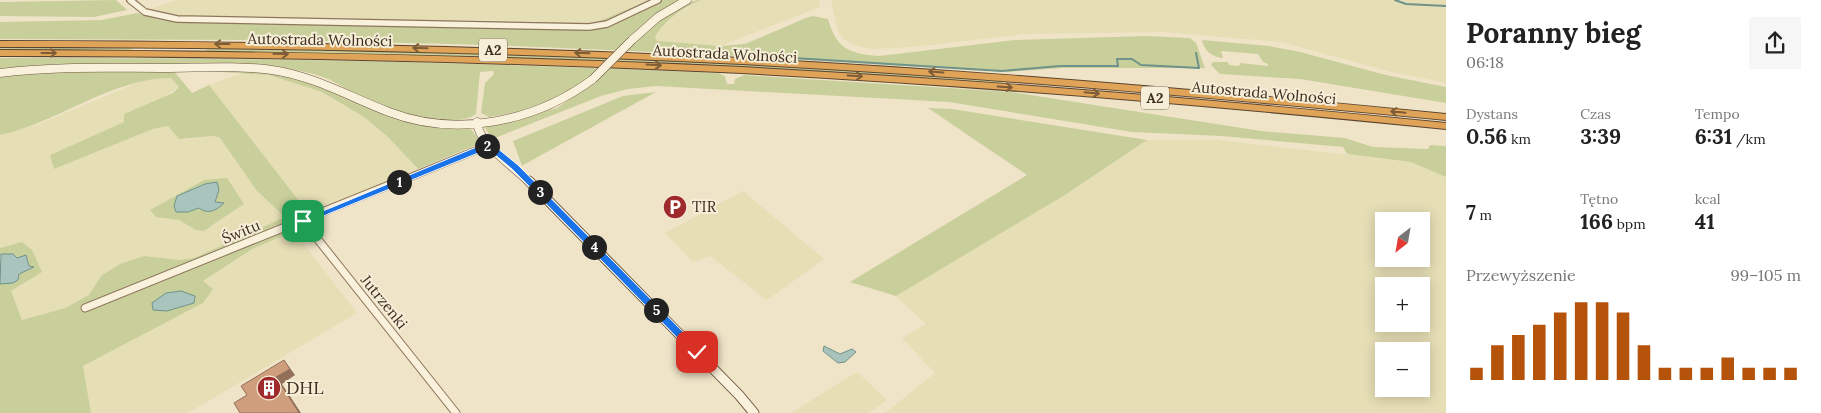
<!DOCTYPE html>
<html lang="pl">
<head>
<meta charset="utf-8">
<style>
  body { margin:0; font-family:Lora,serif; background:#f6f6f6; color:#222; height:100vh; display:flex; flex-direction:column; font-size:19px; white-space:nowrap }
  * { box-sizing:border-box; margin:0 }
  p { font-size:16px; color:#767676 }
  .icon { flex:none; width:28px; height:28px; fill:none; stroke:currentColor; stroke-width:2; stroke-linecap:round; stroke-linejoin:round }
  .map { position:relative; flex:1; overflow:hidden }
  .sheet { display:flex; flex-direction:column; background:#fff; width:375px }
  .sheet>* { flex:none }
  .needle { width:32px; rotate:211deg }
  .controls { position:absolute; left:1375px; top:212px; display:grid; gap:10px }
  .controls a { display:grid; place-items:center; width:55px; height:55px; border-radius:0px; background:#fff; box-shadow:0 2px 12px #0003; font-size:25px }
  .pin { position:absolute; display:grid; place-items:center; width:42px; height:42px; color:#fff; margin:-21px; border-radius:10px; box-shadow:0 2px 8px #0006 }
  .km { position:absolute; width:25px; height:25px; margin:-12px; border-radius:50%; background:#222; color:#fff; font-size:14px; line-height:25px; text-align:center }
  .round { display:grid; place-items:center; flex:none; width:52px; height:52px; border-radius:0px; background:#f6f6f6 }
  .summary { display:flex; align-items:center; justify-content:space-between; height:85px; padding:0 20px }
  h1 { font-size:28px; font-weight:800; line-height:38px }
  .figures { display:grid; grid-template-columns:repeat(3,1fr); gap:8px; height:85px; padding:5px 20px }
  .figures div { display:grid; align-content:center }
  .figures b { font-size:21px; font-weight:800 }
  .figures small { font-size:14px; font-weight:400 }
  .figures p { font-size:14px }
  .chart { height:140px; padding:10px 20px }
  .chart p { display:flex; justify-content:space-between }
  .chart svg { width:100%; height:90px; margin-top:5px; stroke:#b45309; stroke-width:6 }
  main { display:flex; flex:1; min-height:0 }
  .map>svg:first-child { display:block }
  .farmland { fill:#e6deb5; fill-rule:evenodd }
  .green { fill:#c9cf9b }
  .water { fill:#a9c4bc; stroke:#6f938a }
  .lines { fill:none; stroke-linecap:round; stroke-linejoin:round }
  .stream { stroke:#6f938a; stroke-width:2 }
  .street-far1-casing { stroke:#8d765c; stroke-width:8 }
  .street-casing { stroke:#8d765c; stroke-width:9 }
  .secondary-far1-casing { stroke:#6f573f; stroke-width:9 }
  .secondary-casing { stroke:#6f573f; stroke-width:11 }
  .highway-casing { stroke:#5b4430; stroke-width:2 }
  .street-far1 { stroke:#faf1dc; stroke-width:5.5 }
  .street { stroke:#faf1dc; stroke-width:7 }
  .secondary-far1 { stroke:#faf1dc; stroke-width:8 }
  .secondary { stroke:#faf1dc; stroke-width:9 }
  .highway { fill:#e0a458; fill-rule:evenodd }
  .secondary-bridge-casing { stroke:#6f573f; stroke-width:9; stroke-linecap:butt }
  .secondary-bridge { stroke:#faf1dc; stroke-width:8 }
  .shaded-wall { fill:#916f58 }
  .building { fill:#cf9f7d; stroke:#916f58 }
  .oneway { stroke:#7e5d36 }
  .route { fill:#1a73e8; stroke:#fff }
  .labels { text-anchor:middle; stroke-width:4; stroke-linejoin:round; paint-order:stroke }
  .shield { fill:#f7eed8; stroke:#756857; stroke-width:1 }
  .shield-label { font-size:14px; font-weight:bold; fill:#3d2e20 }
  .street-label { font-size:15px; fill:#3d2e20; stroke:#f7eed8 }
  .poi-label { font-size:15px; fill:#3d2e20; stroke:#f7eed8; text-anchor:start }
  .near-poi-label { font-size:18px; fill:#3d2e20; stroke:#f7eed8; text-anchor:start }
</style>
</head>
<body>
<main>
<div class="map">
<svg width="1446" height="413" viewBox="0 0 1446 413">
  <rect width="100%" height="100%" fill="#f0e4c8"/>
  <path class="farmland" d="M 177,0 L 650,0 L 594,23 L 476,20 L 266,20 L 179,16 L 150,9 Z
    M 701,0 L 819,0 L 820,7 L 720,46 L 657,41 L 655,37 L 659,31 L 674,16 Z
    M 831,0 L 1446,0 L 1446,83 L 1391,72 L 1281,42 L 1163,32 L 1026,34 L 913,47 L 870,49 L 855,45 L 844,39 L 838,32 Z
    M 243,73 L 269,75 L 322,92 L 364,117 L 387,136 L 418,169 L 310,215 L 209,85 Z
    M 159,78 L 171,78 L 179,87 L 125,122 L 50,155 L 54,169 L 153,129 L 168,126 L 185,140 L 214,136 L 220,138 L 257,191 L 286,217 L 194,258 L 180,260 L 144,256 L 101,276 L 89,295 L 65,308 L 22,320 L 11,291 L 41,272 L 23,242 L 0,248 L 0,135 L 41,123 L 137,83 ZM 244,204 L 213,226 L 196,230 L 179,220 Z
    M 1147,140 L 1218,140 L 1411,162 L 1446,177 L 1446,413 L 885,413 L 935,373 L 902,338 L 926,324 L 896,296 L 1065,195 ZM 1384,221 L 1421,221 L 1421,259 L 1384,259 ZM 1384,286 L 1421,286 L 1421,324 L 1384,324 ZM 1384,351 L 1421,351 L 1421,389 L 1384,389 Z
    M 743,191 L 824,259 L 767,300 L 710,256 L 693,262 L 665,233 Z
    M 294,231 L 357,313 L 188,413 L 91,413 L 83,366 L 203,303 L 203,281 L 252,249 Z
    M 857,372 L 887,400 L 869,413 L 791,413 Z"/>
  <path class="green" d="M 116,0 L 127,10 L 94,17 L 0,16 L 0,2 Z
    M 650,0 L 654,0 L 603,23 L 589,26 L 404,22 L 405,20 L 594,23 Z
    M 663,0 L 679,0 L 653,17 L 627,40 C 646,27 679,0 701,0 C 684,7 664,21 655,37 L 657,41 L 720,46 L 745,44 L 806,18 L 813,16 L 828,19 C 836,48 849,54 879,56 L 1015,40 L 1146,36 L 1190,38 L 1196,43 L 1205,68 L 1064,68 L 1007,72 L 702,54 L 489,45 L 288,40 L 0,39 L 0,22 L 102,20 L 137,13 L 162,20 L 227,22 L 596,29 L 610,25 Z
    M 1202,40 L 1269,46 L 1300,52 L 1386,75 L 1446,87 L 1446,103 L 1300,79 L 1220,74 L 1211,65 L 1213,62 L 1228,62 L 1229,65 L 1239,66 L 1240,63 L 1268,66 L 1268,64 L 1263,62 L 1258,54 L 1221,51 L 1223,58 C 1212,57 1204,51 1202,40 Z
    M 0,46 L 134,46 L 131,50 L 121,51 L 0,51 Z
    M 208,47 L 449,50 L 802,66 L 1002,81 L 1003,84 L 597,61 L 206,51 Z
    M 0,58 C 240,57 479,62 718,73 L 725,76 L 727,84 L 734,84 L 735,79 L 744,75 L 1011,92 L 1261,131 L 1345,138 L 1373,147 L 1428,149 L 1430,145 L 1446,146 L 1446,177 L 1411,162 L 1347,154 L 1343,147 L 1221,136 L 1132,132 L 949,102 L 656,86 L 628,89 L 601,96 L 495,138 L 490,136 L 484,126 L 557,108 L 599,79 L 587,79 L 570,92 L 533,109 L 489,117 L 481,113 L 485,83 L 494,74 L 493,71 L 480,72 L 476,114 C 443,136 367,100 336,83 C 319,73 295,70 277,67 L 58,64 L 0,70 Z
    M 191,70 L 269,72 L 310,82 L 406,121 L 424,126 L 466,127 L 472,130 L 478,139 L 476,145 L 418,169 L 387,136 L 364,117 L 322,92 L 269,75 Z
    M 43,71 L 174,71 L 192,93 L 209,85 L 310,215 L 286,217 L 294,231 L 252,249 L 203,281 L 213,289 L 203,303 L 83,366 L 91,413 L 0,413 L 0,284 L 32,267 L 29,266 L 28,260 L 0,256 L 0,248 L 22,242 L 32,250 L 42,272 L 11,291 L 22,320 L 65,308 L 89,295 L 101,276 L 120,264 L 144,256 L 180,260 L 194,258 L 285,217 L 257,191 L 220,138 L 214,136 L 179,139 L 168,126 L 153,129 L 54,169 L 50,155 L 124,122 L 124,114 L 173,93 L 179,87 L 171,78 C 112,78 57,123 0,135 L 0,75 Z
    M 656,92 L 525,164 L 522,166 L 513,141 L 623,96 Z
    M 928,108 L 952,109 L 1147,140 L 1065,195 L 896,296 L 850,282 L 1027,175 Z
    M 227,178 L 244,204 L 204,231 L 196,230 L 179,220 L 156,217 L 150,210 L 204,180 Z"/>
  <path class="water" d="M 217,182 L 219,190 L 215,202 L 224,203 C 217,210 208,215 199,208 L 188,212 L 176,212 L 174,206 L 177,196 L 205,184 Z
    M 1,254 L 13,254 L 17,258 L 26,255 L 29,266 L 34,267 L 19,274 L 18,280 L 13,283 L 0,284 Z
    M 181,291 L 195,296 L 194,303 L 167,311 L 153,310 L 152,303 L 166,293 Z
    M 824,346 L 840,354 L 852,349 L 856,352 L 845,362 L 838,363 L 823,351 Z"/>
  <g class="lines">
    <path class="stream" d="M 1395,0 L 1406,4 L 1446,6
      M 739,51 L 748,55 L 1002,71 L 1060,66 L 1118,66 L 1117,59 L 1132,59 L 1141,65 L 1199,68 L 1196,53"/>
    <g class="street-far1-casing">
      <path id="street-far1" d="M 130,0 L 145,12 L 177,19 L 589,27 L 607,24 L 658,0
        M 396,183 L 489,145"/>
    </g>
    <g class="street-casing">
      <path id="street" d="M 292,207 L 456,413
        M 85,308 L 399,181"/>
    </g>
    <g class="secondary-far1-casing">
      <path id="secondary-far1" d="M 632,40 L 658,17 L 687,0
        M 0,73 C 54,66 108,68 162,68 C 199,68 236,65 272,70 C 314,76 350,97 389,112 C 457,138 535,122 593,79
        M 477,122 C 478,144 514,166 530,183"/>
    </g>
    <g class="secondary-casing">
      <path id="secondary" d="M 529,181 L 739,395 L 754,413"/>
    </g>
    <g class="highway-casing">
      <path id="highway" d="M 0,41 C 240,41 480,46 720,57 C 963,69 1205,90 1446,114 L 1446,120 C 1205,97 963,75 720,63 C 480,51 240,47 0,47 Z
        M 0,50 C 240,51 480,55 720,66 C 963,78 1205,99 1446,123 L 1446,129 C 1205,105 963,84 720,72 C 480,61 240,56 0,56 Z"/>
    </g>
    <use href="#street-far1" class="street-far1"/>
    <use href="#street" class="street"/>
    <use href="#secondary-far1" class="secondary-far1"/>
    <use href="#secondary" class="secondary"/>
    <use href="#highway" class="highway"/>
    <g class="secondary-bridge-casing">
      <path id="secondary-bridge" d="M 593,79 L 632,40"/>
    </g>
    <use href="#secondary-bridge" class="secondary-bridge"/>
  </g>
  <path class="shaded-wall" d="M 284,360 L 295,375 L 282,384 L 301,413 L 299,413 L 276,377 Z"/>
  <path class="building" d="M 284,360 L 290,369 L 276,377 L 299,413 L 240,413 L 234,403 L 247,395 L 241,386 Z"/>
  <defs><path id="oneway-shaft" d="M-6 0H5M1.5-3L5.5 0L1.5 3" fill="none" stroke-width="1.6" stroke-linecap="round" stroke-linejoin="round" transform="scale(1.25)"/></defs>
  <g class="oneway">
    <use href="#oneway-shaft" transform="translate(222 44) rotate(-180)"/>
    <use href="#oneway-shaft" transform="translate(420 48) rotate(-178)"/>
    <use href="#oneway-shaft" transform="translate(49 53)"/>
    <use href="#oneway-shaft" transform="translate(582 53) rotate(-178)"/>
    <use href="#oneway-shaft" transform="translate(281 54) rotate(1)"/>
    <use href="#oneway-shaft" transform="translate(654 65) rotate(3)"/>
    <use href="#oneway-shaft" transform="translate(936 72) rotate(-176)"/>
    <use href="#oneway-shaft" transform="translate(855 76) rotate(3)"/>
    <use href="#oneway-shaft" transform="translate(1005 87) rotate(4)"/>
    <use href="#oneway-shaft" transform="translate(1092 93) rotate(5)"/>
    <use href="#oneway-shaft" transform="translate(1398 112) rotate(-174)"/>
  </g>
  <path class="route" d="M 486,143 L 491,143 L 518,165 L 700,349 L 700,355 L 694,355 L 512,169 L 488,149 L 306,223 L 299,221 Z"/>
  <defs>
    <g id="parking-disc" transform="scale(1.25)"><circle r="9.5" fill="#9e2a2b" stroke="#f7eed8"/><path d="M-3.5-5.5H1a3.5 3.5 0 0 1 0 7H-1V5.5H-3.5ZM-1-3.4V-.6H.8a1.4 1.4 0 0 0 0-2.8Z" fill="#fff"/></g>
    <g id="building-disc" transform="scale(1.25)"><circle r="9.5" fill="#9e2a2b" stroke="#f7eed8"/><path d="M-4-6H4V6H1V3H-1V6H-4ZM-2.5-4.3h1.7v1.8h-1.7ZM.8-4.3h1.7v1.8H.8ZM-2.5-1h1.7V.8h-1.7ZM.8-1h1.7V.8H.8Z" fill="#fff"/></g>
  </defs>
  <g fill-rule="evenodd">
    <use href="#parking-disc" x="675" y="207"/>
    <use href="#building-disc" x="269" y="388"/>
  </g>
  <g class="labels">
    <g class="shield">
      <rect x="479" y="38.5" width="28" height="23" rx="4"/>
      <rect x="1141" y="86.5" width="28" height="23" rx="4"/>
    </g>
    <g class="shield-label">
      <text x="493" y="55">A2</text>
      <text x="1155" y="103">A2</text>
    </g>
    <g class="street-label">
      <text transform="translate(320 40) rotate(1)" y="5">Autostrada Wolności</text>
      <text transform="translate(725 54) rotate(3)" y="5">Autostrada Wolności</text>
      <text transform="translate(1264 93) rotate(5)" y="5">Autostrada Wolności</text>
      <text transform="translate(241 232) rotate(-22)" y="5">Świtu</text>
      <text transform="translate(384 302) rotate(51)" y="5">Jutrzenki</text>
    </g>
    <g class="poi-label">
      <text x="692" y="212">TIR</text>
    </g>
    <g class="near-poi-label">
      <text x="286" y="394">DHL</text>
    </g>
  </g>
</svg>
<div class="controls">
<a><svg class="needle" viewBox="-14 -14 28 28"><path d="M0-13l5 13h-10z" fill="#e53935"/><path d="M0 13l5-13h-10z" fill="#767676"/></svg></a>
<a>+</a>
<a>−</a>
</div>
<div class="pin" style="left:303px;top:221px;background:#1e9e55"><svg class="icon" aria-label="arrive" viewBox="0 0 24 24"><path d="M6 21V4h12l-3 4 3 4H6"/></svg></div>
<div class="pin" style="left:697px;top:352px;background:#d93025"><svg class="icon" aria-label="check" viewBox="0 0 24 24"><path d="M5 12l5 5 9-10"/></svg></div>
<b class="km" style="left:399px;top:182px">1</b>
<b class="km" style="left:487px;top:146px">2</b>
<b class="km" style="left:540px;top:192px">3</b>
<b class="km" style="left:594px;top:247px">4</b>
<b class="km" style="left:656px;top:310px">5</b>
</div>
<section class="sheet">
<div class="summary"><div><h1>Poranny bieg</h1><p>06:18</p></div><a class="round"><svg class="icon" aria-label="share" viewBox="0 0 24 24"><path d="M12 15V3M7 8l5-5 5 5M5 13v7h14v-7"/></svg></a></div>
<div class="figures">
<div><p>Dystans</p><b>0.56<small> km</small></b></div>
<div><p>Czas</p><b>3:39</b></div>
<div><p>Tempo</p><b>6:31<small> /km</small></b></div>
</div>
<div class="figures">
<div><b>7<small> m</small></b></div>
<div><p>Tętno</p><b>166<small> bpm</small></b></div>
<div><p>kcal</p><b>41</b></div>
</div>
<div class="chart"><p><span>Przewyższenie</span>99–105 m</p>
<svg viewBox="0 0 160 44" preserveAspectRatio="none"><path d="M5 44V38M15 44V27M25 44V22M35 44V17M45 44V11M55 44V6M65 44V6M75 44V11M85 44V27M95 44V38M105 44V38M115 44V38M125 44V33M135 44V38M145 44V38M155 44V38"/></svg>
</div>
</section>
</main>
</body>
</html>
